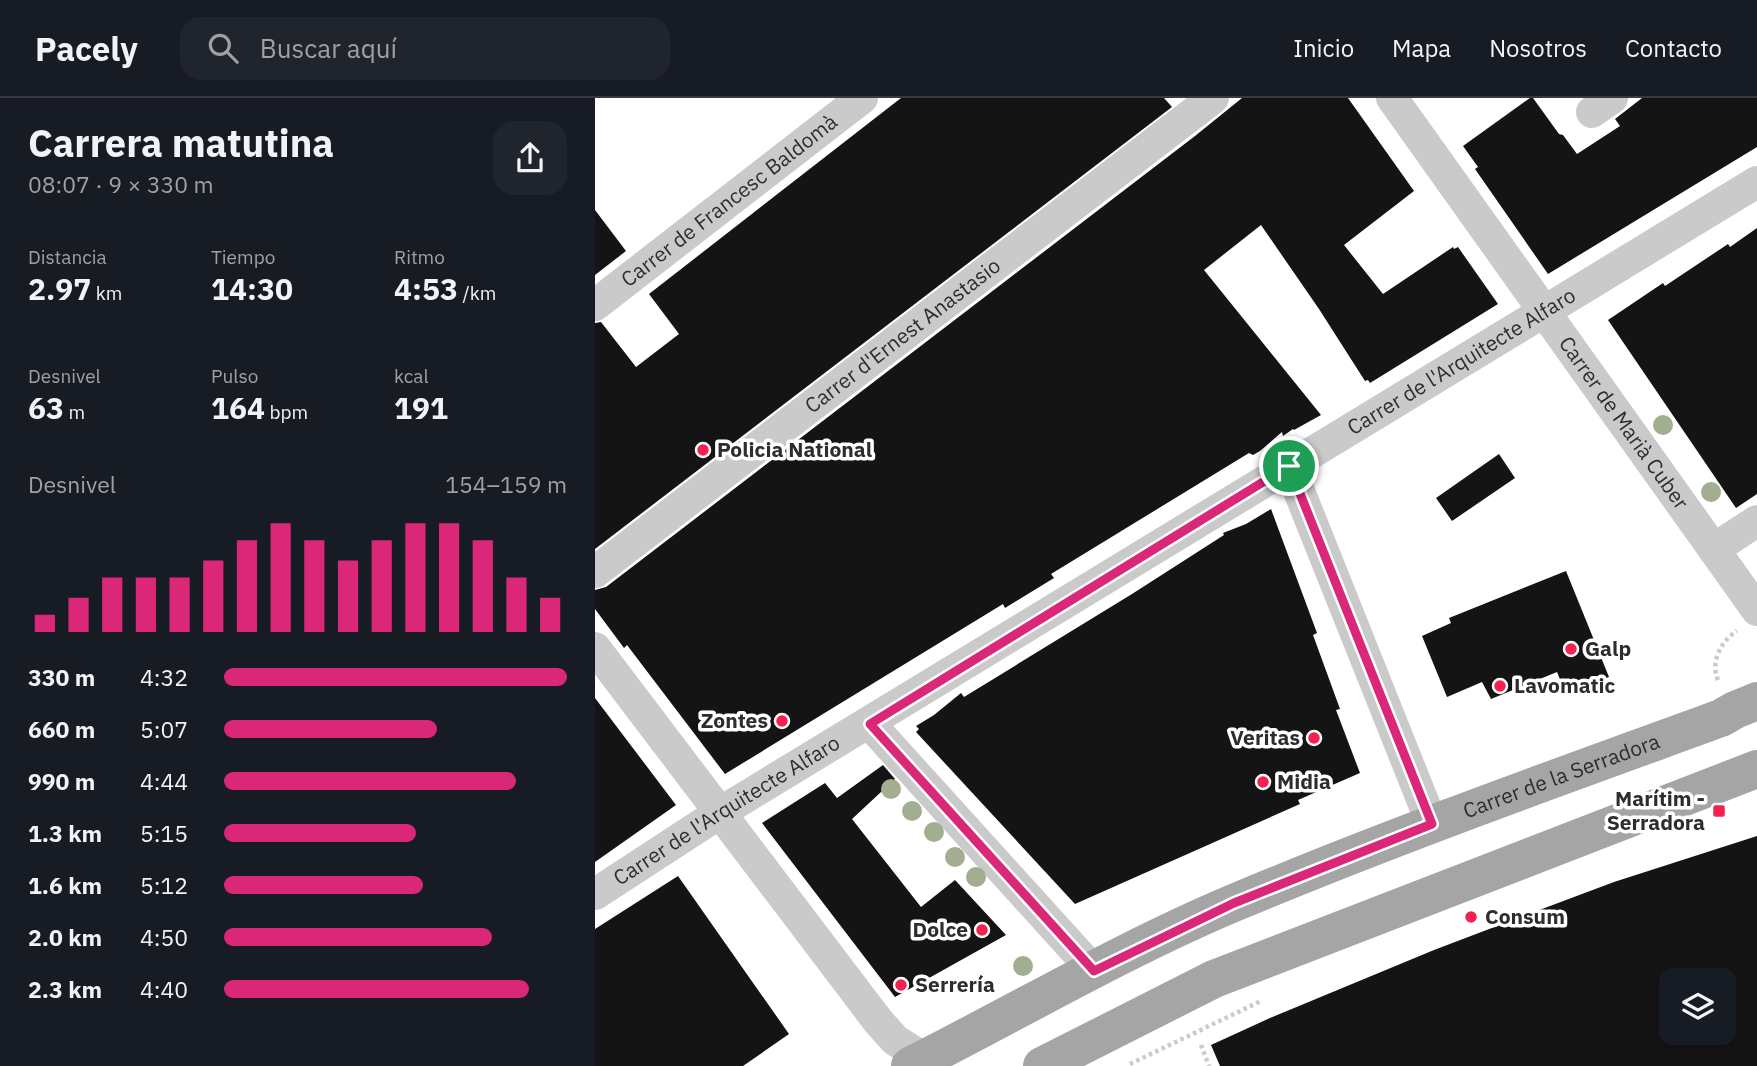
<!DOCTYPE html>
<html lang="es">
<head>
<meta charset="utf-8">
<style>
  body { margin:0; font-family:"IBM Plex Sans",sans-serif; background:#20242c; color:#f1f3f6; height:100vh; display:flex; flex-direction:column; font-size:26px; white-space:nowrap }
  * { box-sizing:border-box; margin:0 }
  p { font-size:23px; color:#9ea1a6 }
  .icon { flex:none; width:38px; height:38px; fill:none; stroke:currentColor; stroke-width:2; stroke-linecap:round; stroke-linejoin:round }
  .map { position:relative; flex:1; overflow:hidden }
  .drawer { display:flex; flex-direction:column; background:#171b24; width:595px }
  .drawer>* { flex:none }
  .buttons { position:absolute; left:1064px; top:870px; display:grid; gap:14px }
  .buttons a { display:grid; place-items:center; width:77px; height:77px; border-radius:14px; background:#171b24; box-shadow:0 4px 10px #0003; font-size:35px }
  .pin { position:absolute; display:grid; place-items:center; width:60px; height:60px; color:#fff; margin:-30px; border:4px solid #fff; border-radius:50%; box-shadow:0 2px 7px #0007 }
  .round { display:grid; place-items:center; flex:none; width:74px; height:74px; border-radius:21px; background:#20242c }
  .summary { display:flex; align-items:center; justify-content:space-between; height:119px; padding:0 28px }
  h1 { font-size:38px; font-weight:700; line-height:52px }
  .figures { display:grid; grid-template-columns:repeat(3,1fr); gap:10px; height:119px; padding:7px 28px }
  .figures div { display:grid; align-content:center }
  .figures b { font-size:30px; font-weight:700 }
  .figures small { font-size:19px; font-weight:400 }
  .figures p { font-size:19px }
  .chart { height:196px; padding:14px 28px }
  .chart p { display:flex; justify-content:space-between }
  .chart svg { width:100%; height:126px; margin-top:7px; stroke:#db2777; stroke-width:6 }
  ul { padding:0 28px; list-style:none; font-size:23px }
  li { display:grid; grid-template-columns:112px 84px 1fr; align-items:center; height:52px }
  li i { height:18px; border-radius:9px; background:#db2777 }
  header { display:flex; align-items:center; gap:42px; box-sizing:border-box; height:98px; padding:0 35px; background:#171b24; border-bottom:2px solid #363941 }
  header strong { font-size:33px }
  nav { display:flex; gap:38px; margin-inline-start:auto; font-size:24px }
  .search { width:490px; height:63px; background:#20242c; display:flex; align-items:center; gap:18px; box-sizing:border-box; padding:0 24px; border-radius:21px; color:#9ea1a6; font-size:26px }
  main { display:flex; flex:1; min-height:0 }
  .map>svg:first-child { display:block }
  .building { fill:#141414; fill-rule:evenodd }
  .lines { fill:none; stroke-linecap:round; stroke-linejoin:round }
  .path { stroke:#cacaca; stroke-width:4.5; stroke-dasharray:3.5 3.5; stroke-linecap:butt }
  .street { stroke:#cacaca; stroke-width:32 }
  .primary { stroke:#a5a5a5; stroke-width:38 }
  .tree { fill:#a3ae91 }
  .route-casing { stroke:#fff; stroke-width:14 }
  .route { stroke:#db2777; stroke-width:9 }
  .poi-dot { fill:#f32150; stroke:#fff; stroke-width:2.5 }
  .labels { text-anchor:middle; stroke-width:7; stroke-linejoin:round; paint-order:stroke }
  .street-label { font-size:21px; fill:#2d2d2d; stroke:#fff }
  .poi-label { font-size:21px; font-weight:bold; fill:#2d2d2d; stroke:#fff; text-anchor:start }
</style>
</head>
<body>
<header>
<strong>Pacely</strong>
<div class="search"><svg class="icon" aria-label="search" viewBox="0 0 24 24"><circle cx="10" cy="10" r="6"/><path d="M15 15l6 6"/></svg>Buscar aquí</div>
<nav><a>Inicio</a><a>Mapa</a><a>Nosotros</a><a>Contacto</a></nav>
</header>
<main>
<section class="drawer">
<div class="summary"><div><h1>Carrera matutina</h1><p>08:07 · 9 × 330 m</p></div><a class="round"><svg class="icon" aria-label="share" viewBox="0 0 24 24"><path d="M12 15V3M7 8l5-5 5 5M5 13v7h14v-7"/></svg></a></div>
<div class="figures">
<div><p>Distancia</p><b>2.97<small> km</small></b></div>
<div><p>Tiempo</p><b>14:30</b></div>
<div><p>Ritmo</p><b>4:53<small> /km</small></b></div>
</div>
<div class="figures">
<div><p>Desnivel</p><b>63<small> m</small></b></div>
<div><p>Pulso</p><b>164<small> bpm</small></b></div>
<div><p>kcal</p><b>191</b></div>
</div>
<div class="chart"><p><span>Desnivel</span>154–159 m</p>
<svg viewBox="0 0 160 44" preserveAspectRatio="none"><path d="M5 44V38M15 44V32M25 44V25M35 44V25M45 44V25M55 44V19M65 44V12M75 44V6M85 44V12M95 44V19M105 44V12M115 44V6M125 44V6M135 44V12M145 44V25M155 44V32"/></svg>
</div>
<ul>
<li><b>330 m</b>4:32<i style="width:100%"></i></li>
<li><b>660 m</b>5:07<i style="width:62%"></i></li>
<li><b>990 m</b>4:44<i style="width:85%"></i></li>
<li><b>1.3 km</b>5:15<i style="width:56%"></i></li>
<li><b>1.6 km</b>5:12<i style="width:58%"></i></li>
<li><b>2.0 km</b>4:50<i style="width:78%"></i></li>
<li><b>2.3 km</b>4:40<i style="width:89%"></i></li>
</ul>
</section>
<div class="map">
<svg width="1162" height="968" viewBox="0 0 1162 968">
  <rect width="100%" height="100%" fill="#fff"/>
  <path class="building" d="M 306,0 L 569,0 L 577,9 L 0,451 L 0,225 L 6,224 L 41,269 L 84,236 L 54,196 Z
    M 647,0 L 753,0 L 819,93 L 749,147 L 788,196 L 858,149 L 859,151 L 863,149 L 903,206 L 775,285 L 773,282 L 770,283 L 724,211 L 666,127 L 609,172 L 726,317 L 699,332 L 698,331 L 688,338 L 687,334 L 665,353 L 658,357 L 654,355 L 456,476 L 459,480 L 410,510 L 408,506 L 130,676 L 32,547 L 29,550 L 0,511 L 0,492 L 11,489 L 600,38 Z
    M 935,0 L 938,0 L 964,36 L 968,37 L 982,56 L 1025,28 L 1020,21 L 1047,0 L 1162,0 L 1162,49 L 953,176 L 880,71 L 883,69 L 868,48 Z
    M 0,112 L 31,153 L 0,177 Z
    M 1162,130 L 1162,396 L 1141,410 L 1013,222 L 1068,185 L 1070,188 L 1133,146 L 1135,149 Z
    M 904,356 L 920,380 L 857,423 L 841,400 Z
    M 676,411 L 722,535 L 718,537 L 745,611 L 741,612 L 765,675 L 703,702 L 705,706 L 480,806 L 321,634 L 324,631 L 321,628 L 339,617 L 366,595 L 369,599 L 537,496 L 629,437 L 628,435 L 651,426 Z
    M 971,473 L 1014,579 L 971,596 L 962,574 L 896,601 L 887,584 L 852,599 L 827,538 L 856,525 L 854,520 Z
    M 0,600 L 81,707 L 0,764 Z
    M 288,667 L 300,681 L 257,721 L 326,809 L 360,782 L 411,837 L 300,899 L 167,725 L 230,685 L 242,700 Z
    M 1162,738 L 1162,968 L 625,968 L 616,947 L 675,920 L 839,852 L 955,808 L 1019,784 ZM 1076,882 L 1129,882 L 1129,934 L 1076,934 Z
    M 83,778 L 194,936 L 148,968 L 0,968 L 0,831 Z"/>
  <g class="lines">
    <path class="path" d="M 1123,582 C 1115,564 1126,543 1142,533
      M 606,947 L 614,968
      M 535,966 L 666,903"/>
    <g class="street">
      <path id="s1" d="M 797,0 L 1162,512"/>
      <path d="M 997,14 L 1017,0"/>
      <path id="s2" d="M 0,207 L 267,0"/>
      <path d="M 694,368 L 837,726"/>
      <path d="M 1119,451 L 1162,423"/>
      <path id="s3" d="M 0,474 L 618,0"/>
      <path d="M 0,550 L 283,923 L 300,942 L 330,961"/>
      <path d="M 275,626 L 499,873"/>
      <path id="s4" d="M 0,796 L 126,714 L 1162,84"/>
    </g>
    <g class="primary">
      <path id="s5" d="M 315,968 C 422,914 531,850 641,804 C 801,737 964,679 1126,620 L 1140,612 L 1162,603"/>
      <path d="M 447,968 L 619,881 L 1162,671"/>
    </g>
  </g>
  <g class="tree">
    <circle cx="1068" cy="327" r="10"/>
    <circle cx="1116" cy="394" r="10"/>
    <circle cx="296" cy="691" r="10"/>
    <circle cx="317" cy="713" r="10"/>
    <circle cx="339" cy="734" r="10"/>
    <circle cx="360" cy="759" r="10"/>
    <circle cx="381" cy="779" r="10"/>
    <circle cx="428" cy="868" r="10"/>
  </g>
  <g class="lines">
    <g class="route-casing">
      <path id="route" d="M 694,368 L 837,726 L 639,805 L 499,873 L 275,626 Z"/>
    </g>
    <use href="#route" class="route"/>
  </g>
  <g class="poi-dot">
    <circle cx="108" cy="352" r="7"/>
    <circle cx="976" cy="551" r="7"/>
    <circle cx="905" cy="588" r="7"/>
    <circle cx="187" cy="623" r="7"/>
    <circle cx="719" cy="640" r="7"/>
    <circle cx="668" cy="684" r="7"/>
    <rect x="1117" y="706" width="14" height="14" rx="3.5"/>
    <circle cx="876" cy="819" r="7"/>
    <circle cx="387" cy="832" r="7"/>
    <circle cx="306" cy="887" r="7"/>
  </g>
  <g class="labels">
    <g class="street-label">
      <text dy="7" stroke="none"><textPath href="#s2" startOffset="170">Carrer de Francesc Baldomà</textPath></text>
      <text dy="7" stroke="none"><textPath href="#s3" startOffset="388">Carrer d'Ernest Anastasio</textPath></text>
      <text dy="7" stroke="none"><textPath href="#s4" startOffset="1017">Carrer de l'Arquitecte Alfaro</textPath></text>
      <text dy="7" stroke="none"><textPath href="#s1" startOffset="399">Carrer de Marià Cuber</textPath></text>
      <text dy="7" stroke="none"><textPath href="#s5" startOffset="714">Carrer de la Serradora</textPath></text>
      <text dy="7" stroke="none"><textPath href="#s4" startOffset="156">Carrer de l'Arquitecte Alfaro</textPath></text>
    </g>
    <g class="poi-label">
      <text x="122" y="359">Policia National</text>
      <text x="990" y="558">Galp</text>
      <text x="919" y="595">Lavomatic</text>
      <text x="173" y="630" text-anchor="end">Zontes</text>
      <text x="705" y="647" text-anchor="end">Veritas</text>
      <text x="682" y="691">Midia</text>
      <text x="1110" y="708" text-anchor="end">Marítim -<tspan x="1110" dy="24">Serradora</tspan></text>
      <text x="890" y="826">Consum</text>
      <text x="373" y="839" text-anchor="end">Dolce</text>
      <text x="320" y="894">Serrería</text>
    </g>
  </g>
</svg>
<div class="buttons">
<a><svg class="icon" aria-label="layers" viewBox="0 0 24 24"><path d="M12 4l9 5-9 5-9-5zM3 14l9 5 9-5"/></svg></a>
</div>
<div class="pin" style="left:694px;top:368px;background:#1e9e55"><svg class="icon" aria-label="arrive" viewBox="0 0 24 24"><path d="M6 21V4h12l-3 4 3 4H6"/></svg></div>
</div>
</main>
</body>
</html>
